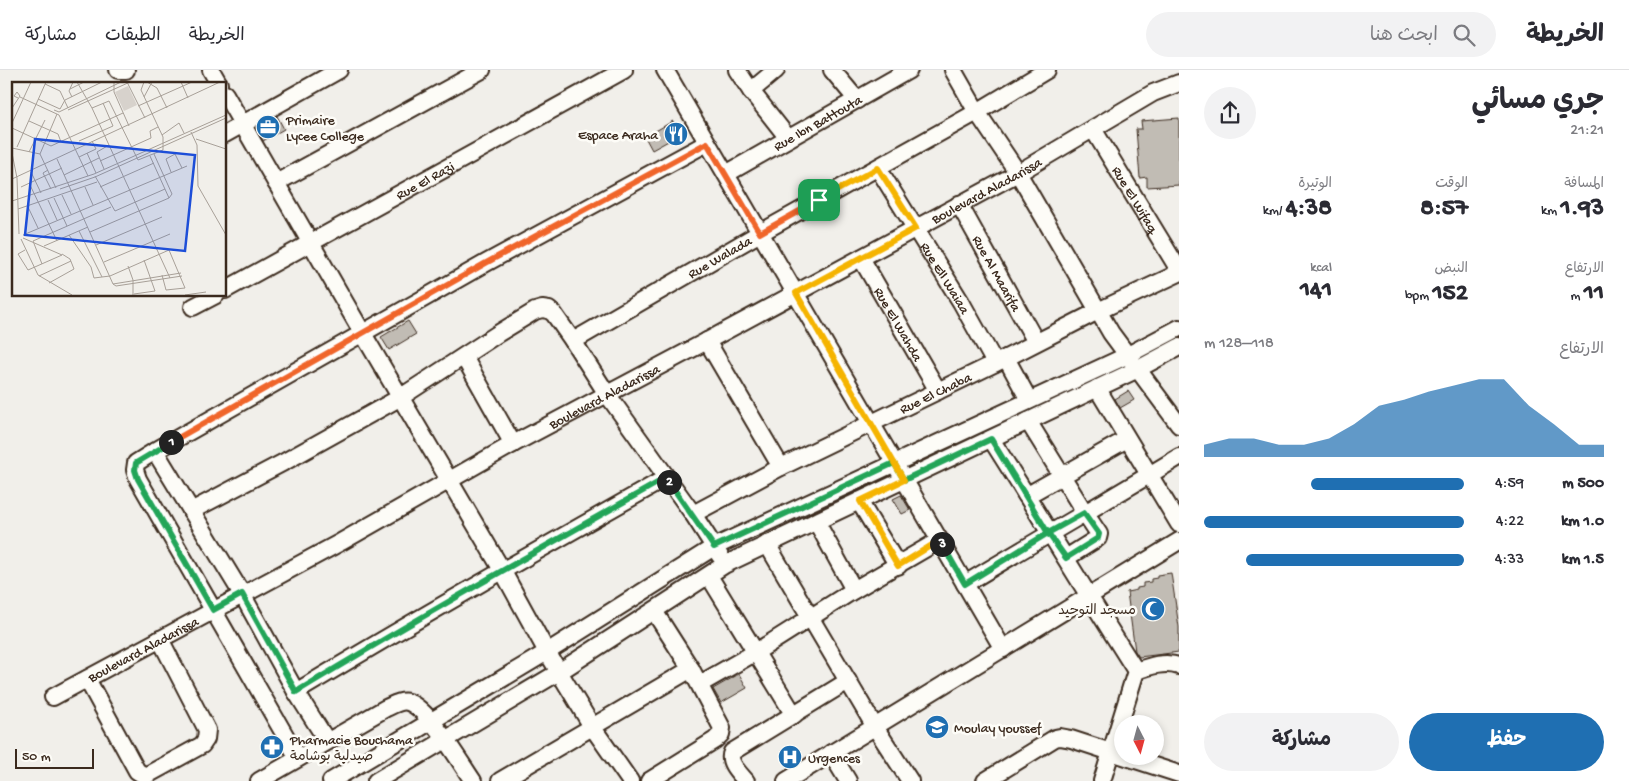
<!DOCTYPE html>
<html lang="ar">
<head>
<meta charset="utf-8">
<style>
  body { margin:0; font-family:"Gochi Hand","Playpen Sans Arabic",sans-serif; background:#f2f2f3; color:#2b2b33; direction:rtl; height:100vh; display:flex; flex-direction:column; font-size:19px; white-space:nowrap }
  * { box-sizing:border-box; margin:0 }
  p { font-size:16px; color:#7c7c81 }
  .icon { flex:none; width:28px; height:28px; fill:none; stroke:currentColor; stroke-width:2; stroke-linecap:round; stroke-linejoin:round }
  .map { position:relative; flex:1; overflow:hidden; direction:ltr }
  .details { display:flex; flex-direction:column; background:#fff; width:450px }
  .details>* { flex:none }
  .needle { width:32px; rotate:174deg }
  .tools { position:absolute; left:1114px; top:645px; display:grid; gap:10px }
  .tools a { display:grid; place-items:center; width:50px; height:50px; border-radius:50%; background:#fff; box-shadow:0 2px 8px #0003; font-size:25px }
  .scale { position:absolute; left:15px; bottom:12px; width:79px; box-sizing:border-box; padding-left:5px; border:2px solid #3b2a1e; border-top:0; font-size:14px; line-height:18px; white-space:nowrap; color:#3b2a1e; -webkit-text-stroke:4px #fdfcf7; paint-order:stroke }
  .pin { position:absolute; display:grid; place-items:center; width:42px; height:42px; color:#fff; margin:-21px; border-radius:10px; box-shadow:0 2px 8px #0006 }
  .km { position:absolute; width:25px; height:25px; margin:-12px; border-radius:50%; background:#222; color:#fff; font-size:14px; line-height:25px; text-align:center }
  .round { display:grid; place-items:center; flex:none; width:52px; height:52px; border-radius:26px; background:#f2f2f3 }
  .overview { display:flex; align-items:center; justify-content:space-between; height:85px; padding:0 25px }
  h1 { font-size:28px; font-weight:700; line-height:38px }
  .metrics { display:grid; grid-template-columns:repeat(3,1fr); gap:8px; height:85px; padding:5px 25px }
  .metrics div { display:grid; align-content:center }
  .metrics b { font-size:25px; font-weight:700 }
  .metrics small { font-size:14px; font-weight:400 }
  .metrics p { font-size:14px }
  .chart { height:140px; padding:10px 25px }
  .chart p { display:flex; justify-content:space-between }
  .chart svg { width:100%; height:90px; margin-top:5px; fill:#1f6fb2; opacity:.7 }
  .primary-button { display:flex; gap:10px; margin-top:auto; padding:10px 25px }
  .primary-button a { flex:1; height:58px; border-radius:30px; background:#1f6fb2; color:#fff; font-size:20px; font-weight:700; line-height:58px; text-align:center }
  .primary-button a+a { background:#f2f2f3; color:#2b2b33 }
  ul { padding:0 25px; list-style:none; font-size:16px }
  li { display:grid; grid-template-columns:80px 60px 1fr; align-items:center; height:38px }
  li i { height:12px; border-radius:6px; background:#1f6fb2 }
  header { display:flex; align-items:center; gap:30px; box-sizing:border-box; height:70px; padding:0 25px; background:#fff; border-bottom:1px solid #e1e1e2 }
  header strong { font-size:24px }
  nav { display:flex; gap:28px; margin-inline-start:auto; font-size:18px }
  .search { width:350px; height:45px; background:#f2f2f3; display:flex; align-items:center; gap:12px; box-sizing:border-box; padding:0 18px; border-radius:28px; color:#7c7c81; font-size:19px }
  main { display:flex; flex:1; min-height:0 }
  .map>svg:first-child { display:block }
  .building { fill:#c1bcb4; stroke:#3b2a1e }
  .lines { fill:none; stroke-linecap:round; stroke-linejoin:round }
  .minor-casing { stroke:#3b2a1e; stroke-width:20 }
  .minor { stroke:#fdfcf7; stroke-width:16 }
  .split-1-casing { stroke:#fff; stroke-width:10 }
  .split-2-casing { stroke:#fff; stroke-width:10 }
  .split-3-casing { stroke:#fff; stroke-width:10 }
  .split-4-casing { stroke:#fff; stroke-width:10 }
  .split-1 { stroke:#f0652b; stroke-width:6 }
  .split-2 { stroke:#22a559; stroke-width:6 }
  .split-3 { stroke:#22a559; stroke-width:6 }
  .split-4 { stroke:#f5b400; stroke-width:6 }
  .labels { text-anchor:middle; stroke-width:5; stroke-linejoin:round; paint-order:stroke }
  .poi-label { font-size:14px; fill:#3b2a1e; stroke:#fdfcf7; text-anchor:start }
  .street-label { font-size:14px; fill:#3b2a1e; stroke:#fdfcf7 }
  .inset-road { fill:none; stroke:#a8a098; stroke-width:1 }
  .view { fill:#1d4ed8; fill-opacity:0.15; stroke:#1d4ed8; stroke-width:2.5 }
  .inset-edge { fill:none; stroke:#3b2a1e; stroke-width:2.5 }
</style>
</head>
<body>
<header>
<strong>الخريطة</strong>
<div class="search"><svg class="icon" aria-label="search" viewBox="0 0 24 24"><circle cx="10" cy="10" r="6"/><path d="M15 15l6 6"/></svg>ابحث هنا</div>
<nav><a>الخريطة</a><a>الطبقات</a><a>مشاركة</a></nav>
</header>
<main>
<section class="details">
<div class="overview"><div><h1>جري مسائي</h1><p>21:21</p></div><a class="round"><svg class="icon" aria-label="share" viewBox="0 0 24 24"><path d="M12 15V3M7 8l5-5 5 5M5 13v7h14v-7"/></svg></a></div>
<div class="metrics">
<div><p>المسافة</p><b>1.93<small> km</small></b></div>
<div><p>الوقت</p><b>8:57</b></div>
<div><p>الوتيرة</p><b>4:38<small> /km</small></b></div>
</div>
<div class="metrics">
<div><p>الارتفاع</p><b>11<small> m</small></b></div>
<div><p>النبض</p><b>152<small> bpm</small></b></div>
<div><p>kcal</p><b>141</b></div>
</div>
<div class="chart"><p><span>الارتفاع</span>118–128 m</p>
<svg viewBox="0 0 160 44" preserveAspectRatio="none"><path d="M0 44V38L10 35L20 35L30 38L40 38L50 35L60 28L70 19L80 16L90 12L100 9L110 6L120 6L130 19L140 28L150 38L160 38V44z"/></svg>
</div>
<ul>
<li><b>500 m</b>4:59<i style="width:59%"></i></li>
<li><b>1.0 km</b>4:22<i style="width:100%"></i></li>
<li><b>1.5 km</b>4:33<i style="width:84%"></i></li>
</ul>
<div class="primary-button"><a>حفظ</a><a>مشاركة</a></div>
</section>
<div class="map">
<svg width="1179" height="711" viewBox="0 0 1179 711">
  <rect width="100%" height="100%" fill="#f1efea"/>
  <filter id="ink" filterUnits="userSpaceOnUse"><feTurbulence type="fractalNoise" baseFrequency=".02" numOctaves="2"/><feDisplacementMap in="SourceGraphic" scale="10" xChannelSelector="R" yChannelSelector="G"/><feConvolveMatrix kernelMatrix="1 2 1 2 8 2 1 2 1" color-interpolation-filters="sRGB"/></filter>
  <g filter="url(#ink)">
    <path class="building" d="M 277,46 L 284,59 L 263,71 L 256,58 Z
      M 1179,48 L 1179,115 L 1147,117 L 1147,107 L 1140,108 L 1136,59 L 1142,59 L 1141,51 Z
      M 673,51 L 681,64 L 652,80 L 645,67 Z
      M 408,251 L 416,264 L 389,280 L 381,267 Z
      M 1128,321 L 1134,330 L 1120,338 L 1115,329 Z
      M 901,425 L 910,440 L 902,444 L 893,429 Z
      M 1171,503 L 1179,557 L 1179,582 L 1139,587 L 1135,581 L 1127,522 L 1137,520 L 1137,518 L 1143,517 L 1143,513 L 1151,512 L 1151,509 L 1157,508 L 1157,505 Z
      M 739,604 L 747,618 L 721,633 L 713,619 Z"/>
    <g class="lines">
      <g class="minor-casing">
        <g id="minor">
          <path d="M 118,0 L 126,0"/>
          <path d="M 211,0 L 219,14"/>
          <path d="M 665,0 L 1003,579"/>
          <path d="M 737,0 L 751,21 L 788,68"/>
          <path d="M 832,0 L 857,30"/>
          <path d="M 953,0 L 977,42 L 1018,103 L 1111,263 L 1179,355"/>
          <path d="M 751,21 L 776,0"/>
          <path d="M 225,24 L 362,262 L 502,500 L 547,582 L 593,658 L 630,711"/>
          <path id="s1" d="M 1093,59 L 1179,200"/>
          <path d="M 225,64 L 339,0"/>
          <path id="s2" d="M 878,98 L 961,232 L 995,293"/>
          <path id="s3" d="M 726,104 L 909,0"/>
          <path d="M 276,113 L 482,0"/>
          <path id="s4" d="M 959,134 L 1036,272"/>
          <path id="s5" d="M 861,188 L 938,321"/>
          <path id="s6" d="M 225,220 L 624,0"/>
          <path d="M 193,237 L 216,225"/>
          <path id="s7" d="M 573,271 L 760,163 L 977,42 L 1047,0"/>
          <path d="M 707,271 L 781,397"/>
          <path d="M 464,287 L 513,374"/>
          <path d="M 1006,288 L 1029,330"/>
          <path d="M 1097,318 L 1179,454"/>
          <path d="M 1028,351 L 1085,443 L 1099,464 L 1098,468 L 1066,488"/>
          <path d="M 991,369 C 1040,446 1087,524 1136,601 L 1102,711"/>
          <path d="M 155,381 L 486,193 L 707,73"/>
          <path d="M 1026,425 L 1035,421 L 1127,369"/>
          <path d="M 859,431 L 898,496"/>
          <path d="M 191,441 L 286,391 L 401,327 L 499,263 L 535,241 L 542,239 L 549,240 L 554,244 L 573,271 L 607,324 L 693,444 L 720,486"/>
          <path id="s8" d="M 693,444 L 781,397 L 1006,288 L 1098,241 L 1179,203"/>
          <path d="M 816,451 L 854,520"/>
          <path d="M 767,474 L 875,657 L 910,711"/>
          <path d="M 709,506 L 794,645"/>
          <path d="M 965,514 C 1036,471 1108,430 1179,387"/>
          <path d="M 1136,601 C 1150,596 1165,591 1179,596"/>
          <path d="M 87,609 L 137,701 L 145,706 L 149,704 L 202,675 L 206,669 L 207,660 L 160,569"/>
          <path d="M 700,614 L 756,582 L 854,520 L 940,470"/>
          <path d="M 296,622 C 418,548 542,478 666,408"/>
          <path id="s9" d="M 53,627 L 341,472 L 513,374 L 707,271 L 1018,103 L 1153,23 L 1179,13"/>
          <path d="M 831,683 L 848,711"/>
          <path d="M 298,688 L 138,409 L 135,400 L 136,393 L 155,381 L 242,524 L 296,622 L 327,671"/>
          <path d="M 259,711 L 386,638 C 393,635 401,630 408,632 C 429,639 460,692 473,711"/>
          <path d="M 331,711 L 547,582 L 714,477 L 1126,286 L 1179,258"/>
          <path d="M 376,711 L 559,602 L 724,495 L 1138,299 L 1179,277"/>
          <path d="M 500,711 L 691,599"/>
          <path d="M 649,711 L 715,670 L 721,664 L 722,658 L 691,599 L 654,541"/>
          <path d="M 746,711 C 739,703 727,692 732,682 L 848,611"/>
          <path d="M 786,711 L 1179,471"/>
          <path d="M 985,711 L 1055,668 L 1060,667 L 1071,669 L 1179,704"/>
        </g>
      </g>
      <use href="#minor" class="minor"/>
    </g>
  </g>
  <g class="lines" filter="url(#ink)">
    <g class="split-1-casing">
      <path id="split-1" d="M 171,372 L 486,193 L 707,73 L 760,163 L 819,130"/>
    </g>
    <g class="split-2-casing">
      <path id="split-2" d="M 171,372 L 136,393 L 135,400 L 138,409 L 213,540 L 242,524 L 296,622 C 418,548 542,478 666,408 L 669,412"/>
    </g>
    <g class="split-3-casing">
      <path id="split-3" d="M 669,412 L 714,477 L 894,393 L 904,410 L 991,369 L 1048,463 L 1066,488 L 1098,468 L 1099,464 L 1084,443 L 1048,463 L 965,514 L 942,474"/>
    </g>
    <g class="split-4-casing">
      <path id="split-4" d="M 819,130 L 878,98 L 916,158 L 796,223 L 904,410 L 860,431 L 898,496 L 940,470 L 942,474"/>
    </g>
    <use href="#split-1" class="split-1"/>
    <use href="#split-2" class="split-2"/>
    <use href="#split-3" class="split-3"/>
    <use href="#split-4" class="split-4"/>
  </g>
  <defs>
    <g id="office-disc" transform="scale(1.25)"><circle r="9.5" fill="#1f6fb2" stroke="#fdfcf7"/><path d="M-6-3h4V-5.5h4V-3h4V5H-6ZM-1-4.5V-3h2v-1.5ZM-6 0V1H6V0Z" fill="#fff"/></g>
    <g id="restaurant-disc" transform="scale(1.25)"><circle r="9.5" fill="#1f6fb2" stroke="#fdfcf7"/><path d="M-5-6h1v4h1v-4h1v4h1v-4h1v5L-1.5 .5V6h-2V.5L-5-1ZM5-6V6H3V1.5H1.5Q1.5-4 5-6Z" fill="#fff"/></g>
    <g id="mosque-disc" transform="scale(1.25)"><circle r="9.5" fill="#1f6fb2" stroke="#fdfcf7"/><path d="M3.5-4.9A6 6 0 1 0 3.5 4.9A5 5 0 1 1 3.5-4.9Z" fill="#fff"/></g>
    <g id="school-disc" transform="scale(1.25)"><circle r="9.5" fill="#1f6fb2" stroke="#fdfcf7"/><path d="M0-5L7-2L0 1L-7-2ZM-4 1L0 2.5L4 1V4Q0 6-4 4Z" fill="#fff"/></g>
    <g id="pharmacy-disc" transform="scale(1.25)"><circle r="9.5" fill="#1f6fb2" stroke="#fdfcf7"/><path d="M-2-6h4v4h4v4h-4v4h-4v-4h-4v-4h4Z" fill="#fff"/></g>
    <g id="hospital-disc" transform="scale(1.25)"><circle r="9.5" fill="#1f6fb2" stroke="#fdfcf7"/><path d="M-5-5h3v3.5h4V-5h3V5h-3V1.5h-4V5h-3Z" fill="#fff"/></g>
  </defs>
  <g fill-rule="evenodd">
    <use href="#office-disc" x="268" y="57"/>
    <use href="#restaurant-disc" x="676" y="64"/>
    <use href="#mosque-disc" x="1153" y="539"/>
    <use href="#school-disc" x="937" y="657"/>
    <use href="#pharmacy-disc" x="272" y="677"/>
    <use href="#hospital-disc" x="790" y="687"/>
  </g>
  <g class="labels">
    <g class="poi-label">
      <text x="286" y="54">Primaire<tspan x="286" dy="16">Lycee College</tspan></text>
      <text x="658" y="69" text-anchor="end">Espace Araha</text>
      <text x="1136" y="544" text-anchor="end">مسجد التوحيد</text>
      <text x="954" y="662">Moulay youssef</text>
      <text x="290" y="674">Pharmacie Bouchama<tspan x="290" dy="16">صيدلية بوشامة</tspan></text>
      <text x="808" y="692">Urgences</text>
    </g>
    <g class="street-label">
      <text dy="5" stroke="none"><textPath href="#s3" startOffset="105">Rue Ibn Battouta</textPath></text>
      <text dy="5" stroke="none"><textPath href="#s6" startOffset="228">Rue El Razi</textPath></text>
      <text dy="5" stroke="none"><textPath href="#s9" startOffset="1062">Boulevard Aladarissa</textPath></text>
      <text dy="5" stroke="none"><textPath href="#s1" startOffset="82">Rue El Wifaq</textPath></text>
      <text dy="5" stroke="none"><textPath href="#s7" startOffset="169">Rue Walada</textPath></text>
      <text dy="5" stroke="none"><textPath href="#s4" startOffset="79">Rue Al Maarifa</textPath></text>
      <text dy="5" stroke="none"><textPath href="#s2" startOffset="129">Rue Ell Waiaa</textPath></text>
      <text dy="5" stroke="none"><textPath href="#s5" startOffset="76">Rue El Wahda</textPath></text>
      <text dy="5" stroke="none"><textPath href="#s8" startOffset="271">Rue El Chaba</textPath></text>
      <text dy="5" stroke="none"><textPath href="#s9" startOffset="628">Boulevard Aladarissa</textPath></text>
      <text dy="5" stroke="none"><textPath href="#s9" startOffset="102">Boulevard Aladarissa</textPath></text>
    </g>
  </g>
  <g transform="translate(12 12)">
    <rect width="214" height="214" fill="#f1efea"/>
    <path d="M 116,4 L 125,23 L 112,29 L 103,10 Z" fill="#d7d2cc"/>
    <path class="inset-road" d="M 65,0 L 80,26 L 158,196M 102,0 L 102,10 L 117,44M 115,0 L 133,36M 135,0 L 145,6 L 155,26M 169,0 L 176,16M 33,2 L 48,9M 58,7 L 72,0M 48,9 L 56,26M 8,15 L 47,33 L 76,94M 60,15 L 57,9 L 61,0M 132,15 L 140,0M 26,17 L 48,27 L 53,18 L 90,0M 126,24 L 180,0M 0,26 L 8,14 L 5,10 L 2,14 L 6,16M 80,26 L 97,19 L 126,78 L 151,68 L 151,55 L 129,8 L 132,0M 42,28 L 47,30 L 109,0M 56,28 L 118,0M 17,39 L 46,52 L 49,60M 0,41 L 19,0M 0,46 L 39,64 L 111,31M 179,50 L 185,63 L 186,104 L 214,153M 150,53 L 167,41 L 172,51M 184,57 L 214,67M 67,59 L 101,44 L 91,21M 5,65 L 34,0M 0,66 L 28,72M 17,70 L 33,38M 0,71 L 5,96 L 7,152M 75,71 L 84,91M 138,74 L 157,116 L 160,112 L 142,72M 67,75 L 84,67 L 80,59M 45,77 L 101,202M 88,79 L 139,56 L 138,49 L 146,45M 92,87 L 85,70 L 97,63M 36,88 L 31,91 L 39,107M 19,90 L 29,111M 159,90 L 154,77 L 163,72 L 170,86M 52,93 L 87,76M 83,94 L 103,129 L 153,107M 0,97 L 208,0M 17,101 L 45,159M 9,105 L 50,86M 73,105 L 81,123M 88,105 L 142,81M 44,106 L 28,72 L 45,32M 48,107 L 83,95 L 214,36M 50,113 L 59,132M 42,116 L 55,144M 36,118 L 45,138M 0,119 L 82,92 L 214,33M 16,125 L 26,146M 6,127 L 85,100M 67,149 L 90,195M 78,150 L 157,116M 11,153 L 175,84M 57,153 L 79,185 L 82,196 L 98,194 L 157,168 L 173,206 L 154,208 L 150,193M 11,156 L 50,173 L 16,188 L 6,172 L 13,168M 9,157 L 26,193 L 60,213M 84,163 L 150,135M 32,164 L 76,145M 92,180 L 158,152M 30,182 L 21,159 L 99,125M 116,184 L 121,198 L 121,213M 27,194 L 59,179M 37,201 L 62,187 L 58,177 L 50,172M 101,202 L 104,204 L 170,194M 101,202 L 169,191M 122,212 L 143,209 L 132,178M 173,213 L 194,210"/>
    <path class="view" d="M 23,57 L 183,73 L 173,169 L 13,153 Z"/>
    <rect width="214" height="214" class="inset-edge"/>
  </g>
</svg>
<div class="tools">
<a><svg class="needle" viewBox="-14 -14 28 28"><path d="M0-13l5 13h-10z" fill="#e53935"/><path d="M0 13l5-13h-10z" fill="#7c7c81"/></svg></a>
</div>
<div class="scale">50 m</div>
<div class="pin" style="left:819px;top:130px;background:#1e9e55"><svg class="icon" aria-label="arrive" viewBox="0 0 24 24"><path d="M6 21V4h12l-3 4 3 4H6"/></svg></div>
<b class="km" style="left:171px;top:372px">1</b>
<b class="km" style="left:669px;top:412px">2</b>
<b class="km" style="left:942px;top:474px">3</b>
</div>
</main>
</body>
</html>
